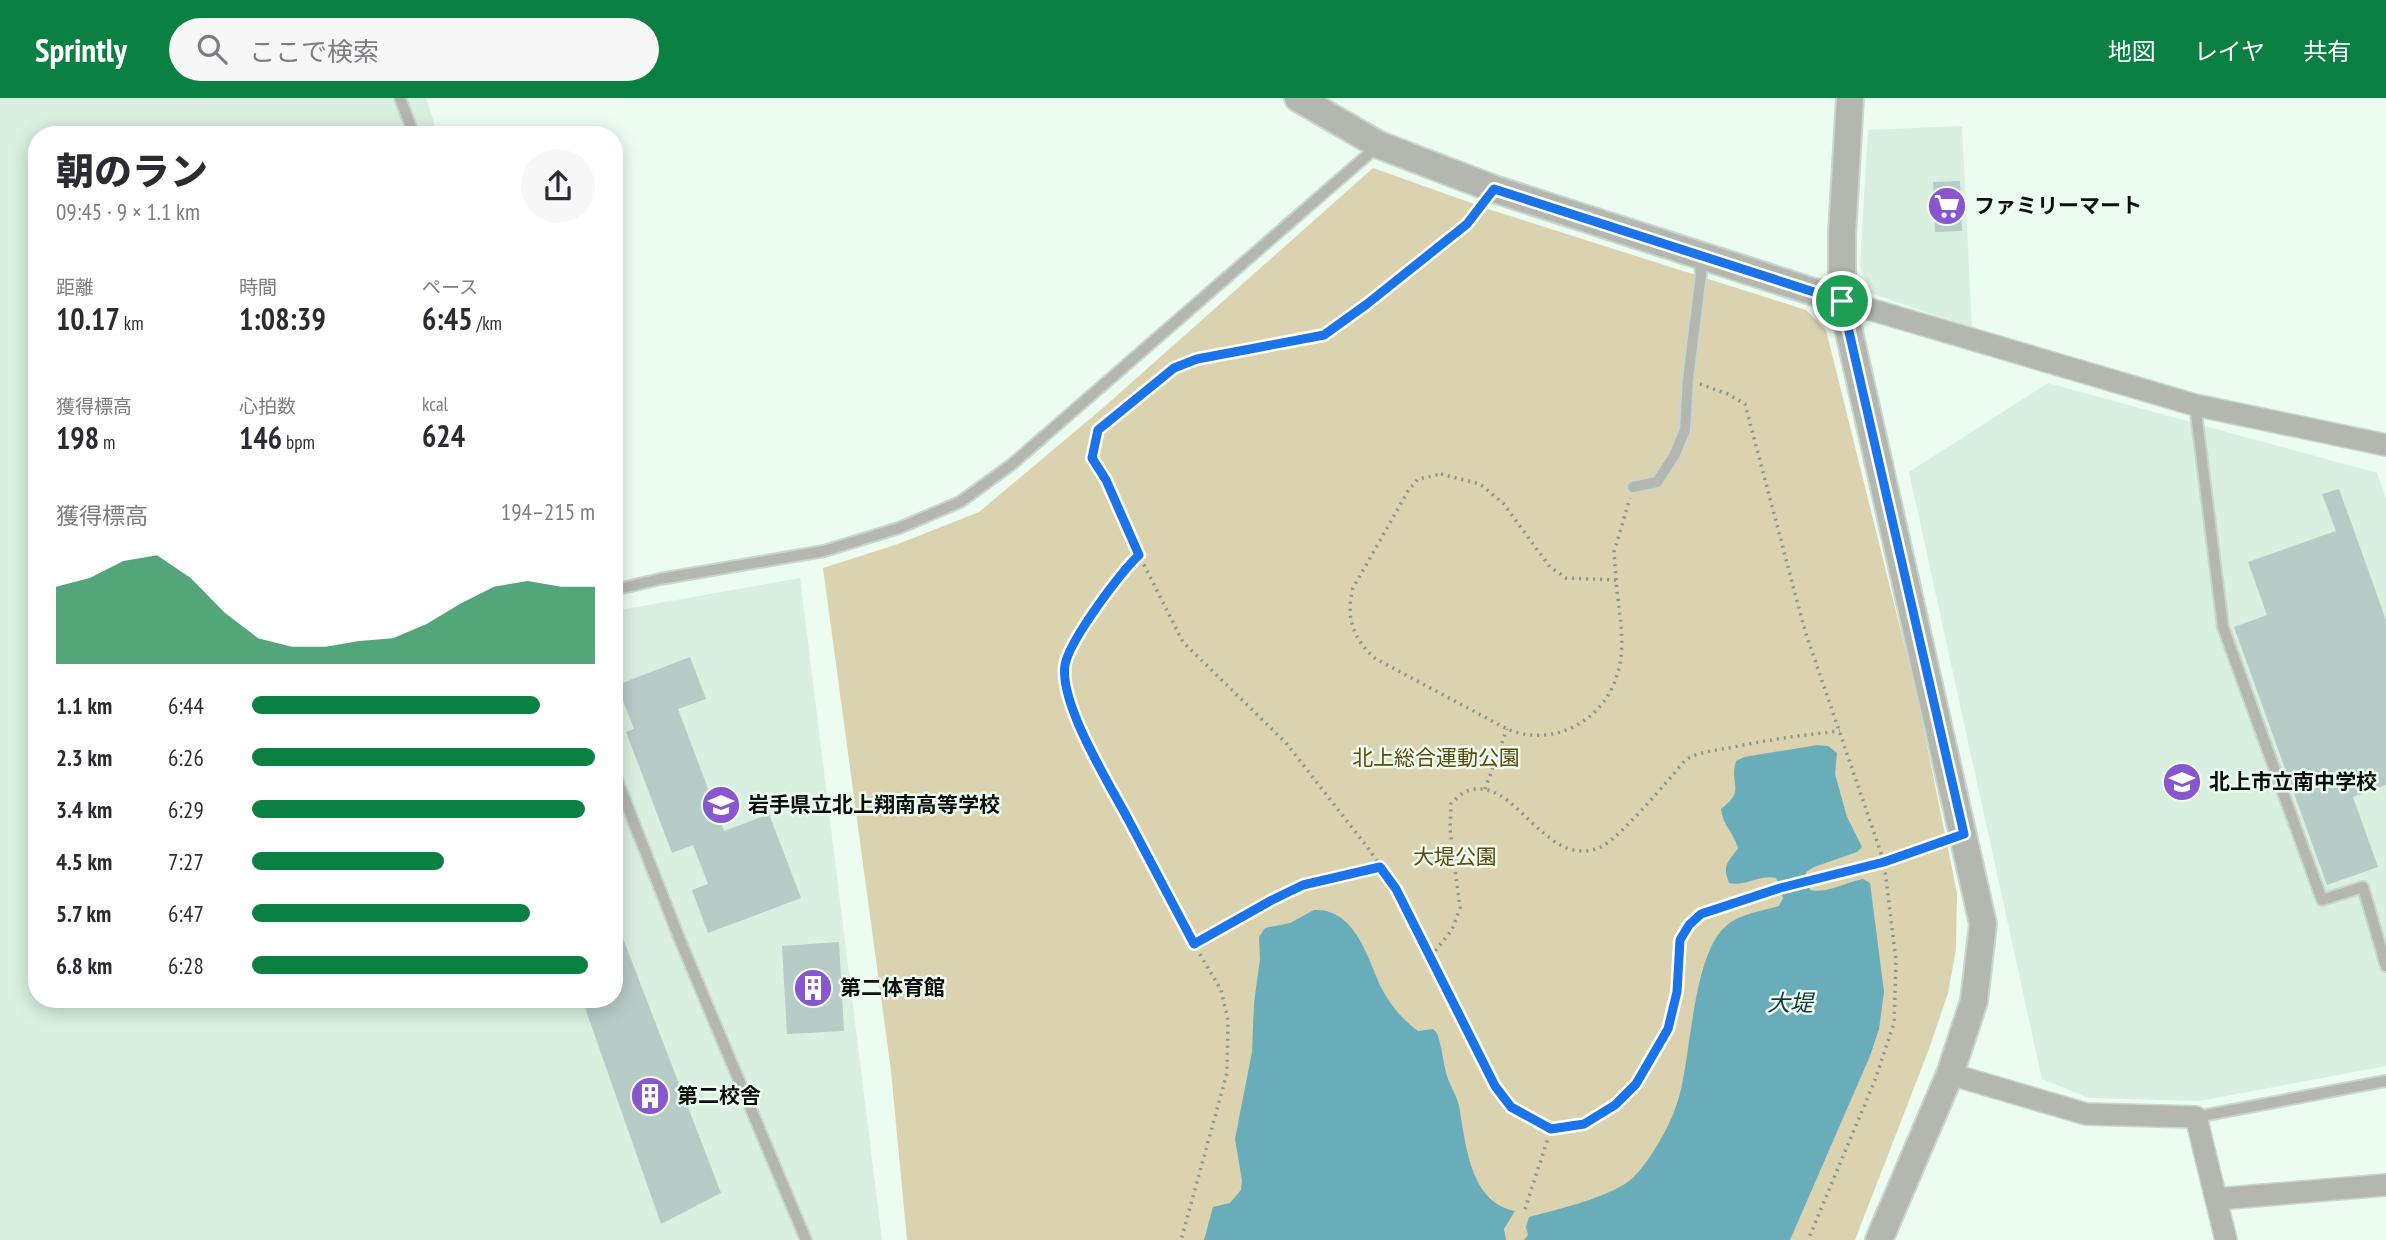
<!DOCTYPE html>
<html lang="ja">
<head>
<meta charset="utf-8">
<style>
  body { margin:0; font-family:"PT Sans Narrow","Noto Sans JP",sans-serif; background:#f7f7f7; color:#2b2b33; height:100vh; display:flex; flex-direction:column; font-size:26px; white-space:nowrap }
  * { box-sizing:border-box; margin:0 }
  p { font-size:23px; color:#7c7c81 }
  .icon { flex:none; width:38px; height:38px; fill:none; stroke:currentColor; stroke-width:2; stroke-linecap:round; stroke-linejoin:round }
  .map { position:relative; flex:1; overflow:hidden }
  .sheet { position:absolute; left:28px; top:28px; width:595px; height:882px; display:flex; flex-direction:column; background:#fff; border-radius:28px; box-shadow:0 4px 18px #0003 }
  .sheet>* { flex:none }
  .pin { position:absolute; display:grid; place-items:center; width:60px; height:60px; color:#fff; margin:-30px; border:4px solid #fff; border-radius:50%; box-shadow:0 2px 7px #0007 }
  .round { display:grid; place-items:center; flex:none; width:74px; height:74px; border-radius:37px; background:#f7f7f7 }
  .headline { display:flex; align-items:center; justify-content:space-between; height:119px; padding:0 28px }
  h1 { font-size:38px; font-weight:800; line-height:52px }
  .metrics { display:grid; grid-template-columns:repeat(3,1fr); gap:10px; height:119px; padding:7px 28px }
  .metrics div { display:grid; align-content:center }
  .metrics b { font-size:30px; font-weight:800 }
  .metrics small { font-size:19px; font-weight:400 }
  .metrics p { font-size:19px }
  .chart { height:196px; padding:14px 28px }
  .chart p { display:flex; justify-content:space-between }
  .chart svg { width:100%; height:126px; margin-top:7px; fill:#0b8043; opacity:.7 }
  ul { padding:0 28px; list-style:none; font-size:23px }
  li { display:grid; grid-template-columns:112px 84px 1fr; align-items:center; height:52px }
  li i { height:18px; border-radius:9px; background:#0b8043 }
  header { display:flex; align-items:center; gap:42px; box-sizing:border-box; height:98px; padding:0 35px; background:#0b8043; color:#fff }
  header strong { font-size:33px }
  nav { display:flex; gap:38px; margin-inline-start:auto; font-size:24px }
  .search { width:490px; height:63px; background:#f7f7f7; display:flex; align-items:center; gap:18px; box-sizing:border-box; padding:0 24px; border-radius:38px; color:#7c7c81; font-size:26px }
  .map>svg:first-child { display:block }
  .built { fill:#d9efdf }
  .green { fill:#dbd2af }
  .water { fill:#6aadba }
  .building { fill:#b7cbc7 }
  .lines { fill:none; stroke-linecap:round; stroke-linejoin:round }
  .service-casing { stroke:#c8d6cc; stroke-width:14 }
  .minor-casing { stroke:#c8d6cc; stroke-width:24 }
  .tertiary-casing { stroke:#c8d6cc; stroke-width:30 }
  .path { stroke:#8a958d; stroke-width:3.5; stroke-dasharray:2 5; stroke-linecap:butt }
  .service { stroke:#b4b7b0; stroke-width:10 }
  .minor { stroke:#b4b7b0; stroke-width:21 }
  .tertiary { stroke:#b4b7b0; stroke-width:26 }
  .route-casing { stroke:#fff; stroke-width:14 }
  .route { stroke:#1a73e8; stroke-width:9 }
  .labels { text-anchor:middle; stroke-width:5; stroke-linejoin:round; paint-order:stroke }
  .poi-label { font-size:21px; font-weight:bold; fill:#0b100d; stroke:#ecfcf0; text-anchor:start }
  .park-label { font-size:21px; fill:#5a4b0a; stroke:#ecfcf0 }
  .water-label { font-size:23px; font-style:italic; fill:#16383e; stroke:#ecfcf0 }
</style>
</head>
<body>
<header>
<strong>Sprintly</strong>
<div class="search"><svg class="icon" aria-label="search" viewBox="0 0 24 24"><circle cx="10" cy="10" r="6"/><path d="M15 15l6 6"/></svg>ここで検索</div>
<nav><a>地図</a><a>レイヤ</a><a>共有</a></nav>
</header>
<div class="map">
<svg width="2386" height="1142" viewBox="0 0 2386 1142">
  <rect width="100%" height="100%" fill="#ecfcf0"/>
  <path class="built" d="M 0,0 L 426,0 L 438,37 L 37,37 L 37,901 L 614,901 L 614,513 L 800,480 L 882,1142 L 0,1142 Z
    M 1962,28 L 1972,230 L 1871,195 L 1860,168 L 1868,32 Z
    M 2048,285 L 2377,375 L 2386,401 L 2386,968 L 2199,1003 L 2089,1000 L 2042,981 L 1909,374 Z"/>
  <path class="green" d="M 1373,70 L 1491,112 L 1806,212 L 1826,232 L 1916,594 L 1957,795 L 1956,851 L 1948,895 L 1929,951 L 1855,1142 L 907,1142 L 891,973 L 823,470 L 898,446 L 979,414 L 1104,309 Z"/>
  <path class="water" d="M 1817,647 L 1828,648 L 1837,655 L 1835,676 L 1847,719 L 1862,749 L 1857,754 L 1814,769 L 1806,774 L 1810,792 C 1827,796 1846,784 1863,781 L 1870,785 L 1884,894 L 1879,931 L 1870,958 L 1790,1142 L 1524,1142 L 1528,1137 L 1526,1129 L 1529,1119 C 1562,1110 1596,1103 1625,1086 C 1637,1078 1645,1066 1653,1054 C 1665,1035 1676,1014 1681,991 C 1691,950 1694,857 1725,829 C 1738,816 1762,813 1779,808 L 1783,800 L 1776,780 C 1760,776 1745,789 1729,785 C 1722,766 1728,765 1738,750 C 1734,735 1722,726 1721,711 C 1746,692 1729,688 1736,663 L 1744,659 Z
    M 1314,812 C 1356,810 1368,862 1382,891 C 1390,907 1404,923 1418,933 L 1433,931 L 1437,935 C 1442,949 1443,964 1447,978 C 1450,988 1457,998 1459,1008 C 1466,1045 1469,1104 1515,1113 L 1504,1131 L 1506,1142 L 1204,1142 L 1213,1109 L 1230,1105 L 1241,1092 L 1242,1083 L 1235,1041 L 1252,954 L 1254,905 L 1260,861 L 1259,839 L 1265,830 L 1290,825 Z"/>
  <path class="building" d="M 1960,83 L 1962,133 L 1935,134 L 1933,84 Z
    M 2339,391 L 2386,522 L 2386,687 L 2353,699 L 2378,769 L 2327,787 L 2234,529 L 2267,517 L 2248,464 L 2336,433 L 2322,396 Z
    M 690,559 L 706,601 L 678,611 L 724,733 L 769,716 L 801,800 L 708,835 L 692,792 L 708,786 L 693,747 L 672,755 L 626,634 L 634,631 L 617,587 Z
    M 614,817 L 721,1095 L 661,1126 L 582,901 L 614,901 Z
    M 839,844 L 844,933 L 787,936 L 782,848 Z"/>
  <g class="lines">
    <g class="service-casing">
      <path id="service" d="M 400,0 L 414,37
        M 2195,307 L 2223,529 L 2322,802 L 2363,789 L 2386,868
        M 1633,389 L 1657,384 L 1674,358 L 1685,332 L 1688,281 L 1701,176 L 1700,160
        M 614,492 L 660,481 L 824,453 L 899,430 L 960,404 L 1011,367 L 1379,47
        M 614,674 L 680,842 L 806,1142
        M 2196,1019 L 2386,983"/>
    </g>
    <g class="minor-casing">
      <path id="minor" d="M 1842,203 L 2195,307 L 2386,347
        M 1950,976 L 2086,1016 L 2196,1019 L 2226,1142
        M 2217,1101 L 2386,1087"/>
    </g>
    <g class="tertiary-casing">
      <path id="tertiary" d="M 1298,0 L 1379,47 L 1494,91 L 1842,203
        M 1850,0 L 1842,136 L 1842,203 L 1983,826 L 1974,903 L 1950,976 L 1879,1142"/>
    </g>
    <path class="path" d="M 1480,109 L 1467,126 L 1367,206 L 1324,237 L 1197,261 L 1174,270 L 1098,332 L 1092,360 L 1106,381 L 1139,457 L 1183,544 L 1286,645 L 1368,750 L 1396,791 L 1495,988 L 1511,1009 L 1551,1031 L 1584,1025 L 1615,1007 L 1636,986 L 1655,955 L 1668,931 L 1677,894 L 1680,842 L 1689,827 L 1701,815 L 1780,790 L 1884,764 L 1942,743
      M 1700,286 L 1728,296 L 1745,306 L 1805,533 L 1884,764 L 1896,863 L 1894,925 L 1875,982 L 1808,1142
      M 1441,376 L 1480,386 L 1503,405 L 1550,469 L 1566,480 L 1616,482 C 1618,510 1626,542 1619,570 C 1608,621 1555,651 1507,631 L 1376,561 C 1354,543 1345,519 1353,490 L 1408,393 L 1418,381 Z
      M 1139,457 L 1123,473 L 1079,537 L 1065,566 L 1066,592 L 1087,643 L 1194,846 L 1221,892 L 1228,922 L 1227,975 L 1181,1142
      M 1616,482 L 1614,454 L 1630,400
      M 1485,691 L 1507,631
      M 1194,846 L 1272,801 L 1303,787 L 1380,769
      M 1431,858 L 1452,832 L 1460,810 L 1450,731 L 1451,706 C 1455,702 1461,695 1467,693 C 1515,676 1542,768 1596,751 C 1615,746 1658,693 1673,677 C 1677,672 1682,665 1687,661 C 1699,654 1716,652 1729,650 C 1766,642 1802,637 1840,633
      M 1525,1111 L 1551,1031"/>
    <use href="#service" class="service"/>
    <use href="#minor" class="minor"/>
    <use href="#tertiary" class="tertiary"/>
  </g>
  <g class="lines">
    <g class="route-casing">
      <path id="route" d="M 1494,91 L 1842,203 L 1964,736 L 1884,764 L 1780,790 L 1701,816 L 1689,827 L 1680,842 L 1677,894 L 1668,931 L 1636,986 L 1615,1007 L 1584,1026 L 1551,1031 L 1511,1009 L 1495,988 L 1396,791 L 1380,769 L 1303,787 L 1272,802 L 1194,846 C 1172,805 1151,764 1129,723 C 1110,687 1059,606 1065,567 C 1069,543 1120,475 1139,457 L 1106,382 L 1092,360 L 1098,332 L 1174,270 L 1197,261 L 1324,237 L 1367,206 L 1467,126 Z"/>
    </g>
    <use href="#route" class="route"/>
  </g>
  <defs>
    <g id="supermarket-disc" transform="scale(2.0125)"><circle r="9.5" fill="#8856cf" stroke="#ecfcf0"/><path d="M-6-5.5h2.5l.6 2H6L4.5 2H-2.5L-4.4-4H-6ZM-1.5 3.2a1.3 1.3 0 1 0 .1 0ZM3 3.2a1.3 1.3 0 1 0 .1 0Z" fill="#fff"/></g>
    <g id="school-disc" transform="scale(2.0125)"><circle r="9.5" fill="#8856cf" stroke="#ecfcf0"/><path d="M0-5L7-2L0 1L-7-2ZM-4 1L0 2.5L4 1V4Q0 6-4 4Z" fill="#fff"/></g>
    <g id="building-disc" transform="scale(2.0125)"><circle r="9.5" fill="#8856cf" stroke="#ecfcf0"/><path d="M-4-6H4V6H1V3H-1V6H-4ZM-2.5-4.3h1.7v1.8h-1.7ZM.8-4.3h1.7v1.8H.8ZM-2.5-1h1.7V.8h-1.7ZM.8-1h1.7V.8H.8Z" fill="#fff"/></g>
  </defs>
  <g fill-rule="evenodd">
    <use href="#supermarket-disc" x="1947" y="108"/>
    <use href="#school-disc" x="2182" y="684"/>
    <use href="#school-disc" x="721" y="707"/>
    <use href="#building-disc" x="813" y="890"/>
    <use href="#building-disc" x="650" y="998"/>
  </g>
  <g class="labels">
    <g class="poi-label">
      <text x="1974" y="115">ファミリーマート</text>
      <text x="2209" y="691">北上市立南中学校</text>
      <text x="748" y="714">岩手県立北上翔南高等学校</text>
      <text x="840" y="897">第二体育館</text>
      <text x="677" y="1005">第二校舎</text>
    </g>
    <g class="park-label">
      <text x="1436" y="667">北上総合運動公園</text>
      <text x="1455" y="766">大堤公園</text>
    </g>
    <g class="water-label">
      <text x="1790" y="913">大堤</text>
    </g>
  </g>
</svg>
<div class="pin" style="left:1842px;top:203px;background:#1e9e55"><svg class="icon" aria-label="arrive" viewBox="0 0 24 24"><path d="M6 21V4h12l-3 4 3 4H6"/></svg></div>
<section class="sheet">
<div class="headline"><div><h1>朝のラン</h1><p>09:45 · 9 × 1.1 km</p></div><a class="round"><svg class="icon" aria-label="share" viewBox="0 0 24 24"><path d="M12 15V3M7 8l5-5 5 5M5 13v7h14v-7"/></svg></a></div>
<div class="metrics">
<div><p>距離</p><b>10.17<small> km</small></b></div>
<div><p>時間</p><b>1:08:39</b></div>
<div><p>ペース</p><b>6:45<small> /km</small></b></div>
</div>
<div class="metrics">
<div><p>獲得標高</p><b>198<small> m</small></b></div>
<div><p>心拍数</p><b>146<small> bpm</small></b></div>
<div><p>kcal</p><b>624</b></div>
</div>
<div class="chart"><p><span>獲得標高</span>194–215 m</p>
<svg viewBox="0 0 160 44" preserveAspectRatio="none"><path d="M0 44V17L10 14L20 8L30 6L40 14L50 26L60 35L70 38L80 38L90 36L100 35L110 30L120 23L130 17L140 15L150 17L160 17V44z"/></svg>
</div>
<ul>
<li><b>1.1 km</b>6:44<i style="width:84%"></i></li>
<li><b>2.3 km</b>6:26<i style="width:100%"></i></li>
<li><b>3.4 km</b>6:29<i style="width:97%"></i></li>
<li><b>4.5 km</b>7:27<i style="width:56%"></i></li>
<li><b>5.7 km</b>6:47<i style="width:81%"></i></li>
<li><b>6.8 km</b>6:28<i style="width:98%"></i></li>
</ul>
</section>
</div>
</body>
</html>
